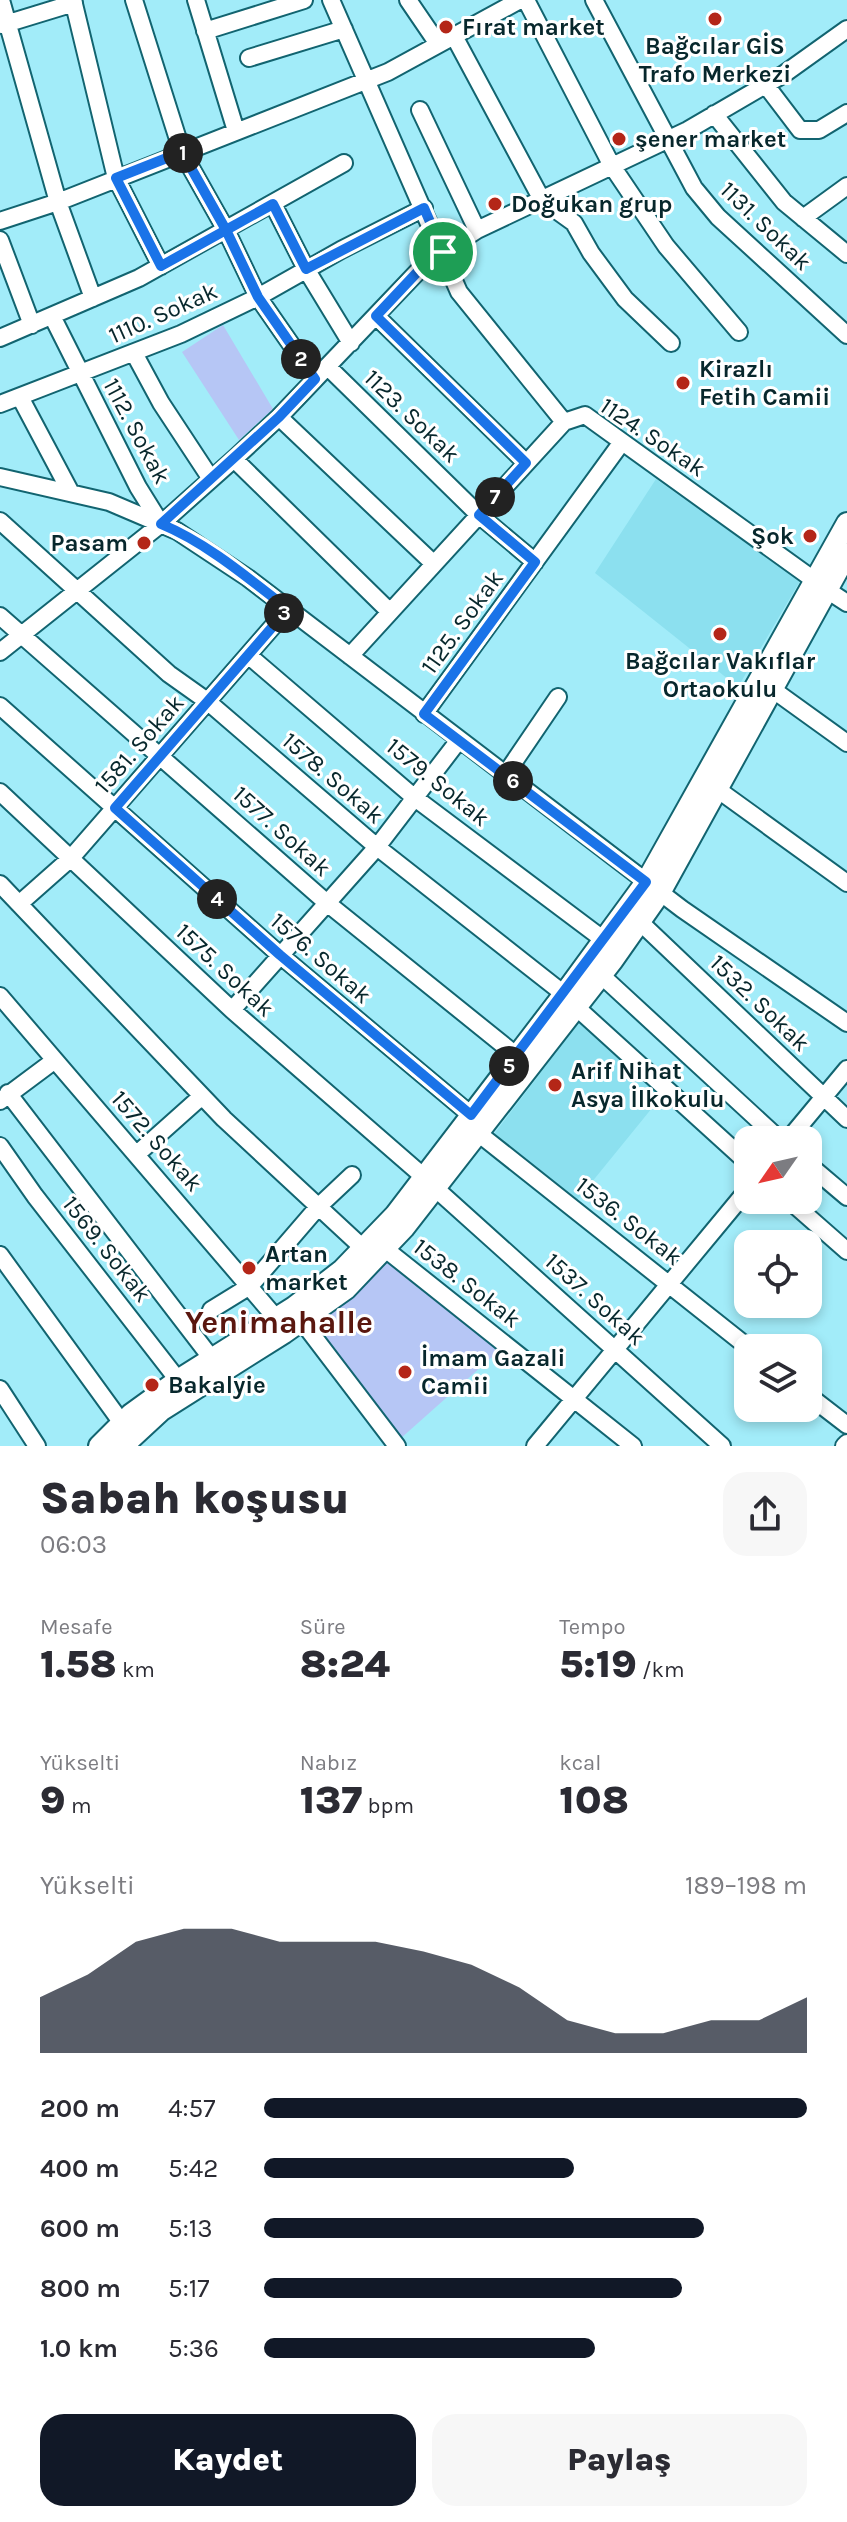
<!DOCTYPE html>
<html lang="tr">
<head>
<meta charset="utf-8">
<style>
  body { margin:0; font-family:Karla,sans-serif; background:#f7f7f7; color:#2b2b33; height:100vh; display:flex; flex-direction:column; font-size:30px; white-space:nowrap }
  * { box-sizing:border-box; margin:0 }
  p { font-size:26px; color:#7c7c81 }
  .icon { flex:none; width:44px; height:44px; fill:none; stroke:currentColor; stroke-width:2; stroke-linecap:round; stroke-linejoin:round }
  .map { position:relative; height:1446px; overflow:hidden }
  .side { display:flex; flex-direction:column; background:#fff; flex:1 }
  .side>* { flex:none }
  .needle { width:52px; rotate:236deg }
  .controls { position:absolute; left:734px; top:1126px; display:grid; gap:16px }
  .controls a { display:grid; place-items:center; width:88px; height:88px; border-radius:16px; background:#fff; box-shadow:0 4px 12px #0003; font-size:40px }
  .pin { position:absolute; display:grid; place-items:center; width:68px; height:68px; color:#fff; margin:-34px; border:4px solid #fff; border-radius:50%; box-shadow:0 2px 8px #0007 }
  .km { position:absolute; width:40px; height:40px; margin:-20px; border-radius:50%; background:#222; color:#fff; font-size:22px; line-height:40px; text-align:center }
  .round { display:grid; place-items:center; flex:none; width:84px; height:84px; border-radius:24px; background:#f7f7f7 }
  .headline { display:flex; align-items:center; justify-content:space-between; height:136px; padding:0 40px }
  h1 { font-size:44px; font-weight:800; line-height:60px }
  .stats { display:grid; grid-template-columns:repeat(3,1fr); gap:12px; height:136px; padding:8px 40px }
  .stats div { display:grid; align-content:center }
  .stats b { font-size:40px; font-weight:800 }
  .stats small { font-size:22px; font-weight:400 }
  .stats p { font-size:22px }
  .chart { height:224px; padding:16px 40px }
  .chart p { display:flex; justify-content:space-between }
  .chart svg { width:100%; height:144px; margin-top:8px; fill:#111827; opacity:.7 }
  .cta { display:flex; gap:16px; margin-top:auto; padding:16px 40px }
  .cta a { flex:1; height:92px; border-radius:24px; background:#111827; color:#fff; font-size:32px; font-weight:800; line-height:92px; text-align:center }
  .cta a+a { background:#f7f7f7; color:#2b2b33 }
  ul { padding:0 40px; list-style:none; font-size:26px }
  li { display:grid; grid-template-columns:128px 96px 1fr; align-items:center; height:60px }
  li i { height:20px; border-radius:10px; background:#111827 }
  .map>svg:first-child { display:block }
  .built { fill:#8ce0ef }
  .green { fill:#b6c6f5 }
  .lines { fill:none; stroke-linecap:round; stroke-linejoin:round }
  .minor-casing { stroke:#126470; stroke-width:20 }
  .major-casing { stroke:#126470; stroke-width:24 }
  .minor { stroke:#fff; stroke-width:16 }
  .major { stroke:#fff; stroke-width:20 }
  .route-casing { stroke:#fff; stroke-width:16 }
  .route { stroke:#1a73e8; stroke-width:10 }
  .poi-dot { fill:#b42618; stroke:#fff; stroke-width:3 }
  .labels { text-anchor:middle; stroke-width:6; stroke-linejoin:round; paint-order:stroke }
  .poi-label { font-size:24px; font-weight:bold; fill:#07272c; stroke:#fff; text-anchor:start }
  .street-label { font-size:24px; fill:#07272c; stroke:#fff }
  .district-label { font-size:32px; font-weight:bold; fill:#5a170f; stroke:#fff }
</style>
</head>
<body>
<div class="map">
<svg width="847" height="1446" viewBox="0 0 847 1446">
  <rect width="100%" height="100%" fill="#a2ecf9"/>
  <path class="built" d="M 656,479 L 800,581 L 738,687 L 595,573 Z
    M 580,1021 L 661,1097 L 574,1204 L 491,1138 Z"/>
  <path class="green" d="M 223,325 L 273,409 L 239,440 L 182,352 Z
    M 389,1258 L 500,1350 L 400,1439 L 312,1328 Z"/>
  <g class="lines">
    <g class="minor-casing">
      <path id="minor" d="M 1,0 L 58,202 L 93,298
        M 73,0 L 116,178 L 161,266
        M 134,0 L 182,152 L 226,230 L 258,297 L 315,379
        M 196,0 L 236,131
        M 331,0 L 459,292 L 564,422
        M 408,0 L 438,44
        M 526,0 L 612,166 L 666,246 L 739,332
        M 594,0 L 694,188 L 718,217 L 847,335
        M 2,25 L 74,3
        M 205,31 L 304,0
        M 454,36 L 542,200 L 574,223 L 591,253 L 625,299 L 671,343
        M 249,58 L 344,29
        M 765,84 L 800,130 L 819,130 L 847,113
        M 420,110 L 477,230
        M 714,114 L 784,202 L 847,254
        M 273,204 L 306,269 L 351,343
        M 803,218 L 847,186
        M 0,221 L 58,202 L 388,72 L 520,0
        M 0,240 L 32,325
        M 52,316 L 138,487 L 161,524
        M 376,316 L 526,463
        M 0,338 L 139,278 L 344,163
        M 134,353 L 161,403 L 211,479
        M 328,367 L 479,515 L 535,562
        M 20,397 L 71,493
        M 0,404 L 181,334 L 258,297 L 341,250 L 424,208
        M 279,417 L 434,564
        M 234,459 L 390,612
        M 0,477 L 109,502 L 177,531 L 248,578 L 682,909 L 847,1023
        M 0,521 L 169,674 L 207,701 L 377,847 L 564,994
        M 827,590 L 847,603
        M 0,616 L 327,903 L 517,1056
        M 0,652 L 161,524 L 234,459 L 279,417 L 424,265 L 477,230 L 688,130 L 784,74 L 847,29
        M 248,655 L 415,798 L 604,940
        M 350,656 L 564,422 L 585,415 L 814,580
        M 772,689 L 847,743
        M 0,706 L 280,955 L 471,1115
        M 424,714 L 622,442
        M 505,775 L 558,697
        M 717,789 L 847,883
        M 0,792 L 232,1010 L 424,1177
        M 0,884 L 224,1119 L 363,1248
        M 19,904 L 71,858 L 288,609
        M 640,922 L 847,1119
        M 601,975 L 780,1140
        M 0,996 L 276,1318
        M 576,1007 L 748,1163
        M 232,1010 L 377,847 L 459,740
        M 8,1093 L 212,1359
        M 0,1101 L 55,1060
        M 478,1133 L 749,1348
        M 788,1140 L 847,1069
        M 0,1146 L 35,1196 L 178,1380
        M 137,1154 L 202,1096
        M 808,1164 L 847,1197
        M 435,1188 L 722,1446
        M 789,1200 L 847,1251
        M 384,1248 L 633,1446
        M 0,1255 L 122,1423
        M 211,1310 L 250,1286 L 318,1207 L 352,1175
        M 301,1320 L 397,1446
        M 0,1389 L 37,1446
        M 808,1395 L 847,1425
        M 535,1446 L 748,1189
        M 844,1446 L 847,1443"/>
    </g>
    <g class="major-casing">
      <path id="major" d="M 99,1446 L 131,1414 L 178,1380 L 294,1307 L 342,1270 L 395,1215 L 564,994 L 646,882 L 847,523
        M 123,1446 L 162,1410 L 284,1333 L 346,1289 L 404,1228 L 613,960 L 660,893 L 847,554"/>
    </g>
    <use href="#minor" class="minor"/>
    <use href="#major" class="major"/>
  </g>
  <g class="lines">
    <g class="route-casing">
      <path id="route" d="M 443,252 L 424,208 L 306,269 L 273,204 L 226,230 L 182,152 L 116,178 L 161,266 L 226,230 L 258,297 L 315,379 L 279,417 L 161,524 C 207,543 248,578 288,609 L 115,808 L 280,955 L 471,1115 L 646,882 L 424,714 L 535,562 L 479,515 L 526,463 L 376,316 L 424,265 L 443,252"/>
    </g>
    <use href="#route" class="route"/>
  </g>
  <g class="poi-dot">
    <circle cx="715" cy="19" r="8"/>
    <circle cx="446" cy="27" r="8"/>
    <circle cx="619" cy="139" r="8"/>
    <circle cx="495" cy="204" r="8"/>
    <circle cx="683" cy="383" r="8"/>
    <circle cx="810" cy="536" r="8"/>
    <circle cx="144" cy="543" r="8"/>
    <circle cx="720" cy="634" r="8"/>
    <circle cx="555" cy="1085" r="8"/>
    <circle cx="249" cy="1268" r="8"/>
    <circle cx="405" cy="1372" r="8"/>
    <circle cx="152" cy="1385" r="8"/>
  </g>
  <g class="labels">
    <g class="poi-label">
      <text x="462" y="35">Fırat market</text>
      <text x="715" y="54" text-anchor="middle">Bağcılar GİS<tspan x="715" dy="28">Trafo Merkezi</tspan></text>
      <text x="635" y="147">şener market</text>
      <text x="511" y="212">Doğukan grup</text>
      <text x="699" y="377">Kirazlı<tspan x="699" dy="28">Fetih Camii</tspan></text>
      <text x="794" y="544" text-anchor="end">Şok</text>
      <text x="128" y="551" text-anchor="end">Pasam</text>
      <text x="720" y="669" text-anchor="middle">Bağcılar Vakıflar<tspan x="720" dy="28">Ortaokulu</tspan></text>
      <text x="571" y="1079">Arif Nihat<tspan x="571" dy="28">Asya İlkokulu</tspan></text>
      <text x="265" y="1262">Artan<tspan x="265" dy="28">market</tspan></text>
      <text x="421" y="1366">İmam Gazali<tspan x="421" dy="28">Camii</tspan></text>
      <text x="168" y="1393">Bakalyie</text>
    </g>
    <g class="street-label">
      <text transform="translate(766 226) rotate(44)" y="8">1131. Sokak</text>
      <text transform="translate(163 313) rotate(-24)" y="8">1110. Sokak</text>
      <text transform="translate(412 416) rotate(44)" y="8">1123. Sokak</text>
      <text transform="translate(137 431) rotate(62)" y="8">1112. Sokak</text>
      <text transform="translate(653 437) rotate(34)" y="8">1124. Sokak</text>
      <text transform="translate(462 622) rotate(-54)" y="8">1125. Sokak</text>
      <text transform="translate(139 744) rotate(-49)" y="8">1581. Sokak</text>
      <text transform="translate(333 778) rotate(41)" y="8">1578. Sokak</text>
      <text transform="translate(438 782) rotate(39)" y="8">1579. Sokak</text>
      <text transform="translate(282 831) rotate(42)" y="8">1577. Sokak</text>
      <text transform="translate(321 958) rotate(41)" y="8">1576. Sokak</text>
      <text transform="translate(225 970) rotate(43)" y="8">1575. Sokak</text>
      <text transform="translate(760 1003) rotate(44)" y="8">1532. Sokak</text>
      <text transform="translate(157 1141) rotate(49)" y="8">1572. Sokak</text>
      <text transform="translate(629 1221) rotate(38)" y="8">1536. Sokak</text>
      <text transform="translate(107 1249) rotate(52)" y="8">1569. Sokak</text>
      <text transform="translate(467 1283) rotate(38)" y="8">1538. Sokak</text>
      <text transform="translate(595 1299) rotate(42)" y="8">1537. Sokak</text>
    </g>
    <g class="district-label">
      <text x="279" y="1333">Yenimahalle</text>
    </g>
  </g>
</svg>
<div class="controls">
<a><svg class="needle" viewBox="-14 -14 28 28"><path d="M0-13l5 13h-10z" fill="#e53935"/><path d="M0 13l5-13h-10z" fill="#7c7c81"/></svg></a>
<a><svg class="icon" aria-label="locate" viewBox="0 0 24 24"><circle cx="12" cy="12" r="6"/><path d="M12 2v4M12 18v4M2 12h4M18 12h4"/></svg></a>
<a><svg class="icon" aria-label="layers" viewBox="0 0 24 24"><path d="M12 4l9 5-9 5-9-5zM3 14l9 5 9-5"/></svg></a>
</div>
<div class="pin" style="left:443px;top:252px;background:#1e9e55"><svg class="icon" aria-label="arrive" viewBox="0 0 24 24"><path d="M6 21V4h12l-3 4 3 4H6"/></svg></div>
<b class="km" style="left:183px;top:153px">1</b>
<b class="km" style="left:301px;top:359px">2</b>
<b class="km" style="left:284px;top:613px">3</b>
<b class="km" style="left:217px;top:899px">4</b>
<b class="km" style="left:509px;top:1066px">5</b>
<b class="km" style="left:513px;top:781px">6</b>
<b class="km" style="left:495px;top:497px">7</b>
</div>
<section class="side">
<div class="headline"><div><h1>Sabah koşusu</h1><p>06:03</p></div><a class="round"><svg class="icon" aria-label="share" viewBox="0 0 24 24"><path d="M12 15V3M7 8l5-5 5 5M5 13v7h14v-7"/></svg></a></div>
<div class="stats">
<div><p>Mesafe</p><b>1.58<small> km</small></b></div>
<div><p>Süre</p><b>8:24</b></div>
<div><p>Tempo</p><b>5:19<small> /km</small></b></div>
</div>
<div class="stats">
<div><p>Yükselti</p><b>9<small> m</small></b></div>
<div><p>Nabız</p><b>137<small> bpm</small></b></div>
<div><p>kcal</p><b>108</b></div>
</div>
<div class="chart"><p><span>Yükselti</span>189–198 m</p>
<svg viewBox="0 0 160 44" preserveAspectRatio="none"><path d="M0 44V27L10 20L20 10L30 6L40 6L50 10L60 10L70 10L80 13L90 17L100 24L110 34L120 38L130 38L140 34L150 34L160 27V44z"/></svg>
</div>
<ul>
<li><b>200 m</b>4:57<i style="width:100%"></i></li>
<li><b>400 m</b>5:42<i style="width:57%"></i></li>
<li><b>600 m</b>5:13<i style="width:81%"></i></li>
<li><b>800 m</b>5:17<i style="width:77%"></i></li>
<li><b>1.0 km</b>5:36<i style="width:61%"></i></li>
</ul>
<div class="cta"><a>Kaydet</a><a>Paylaş</a></div>
</section>
</body>
</html>
